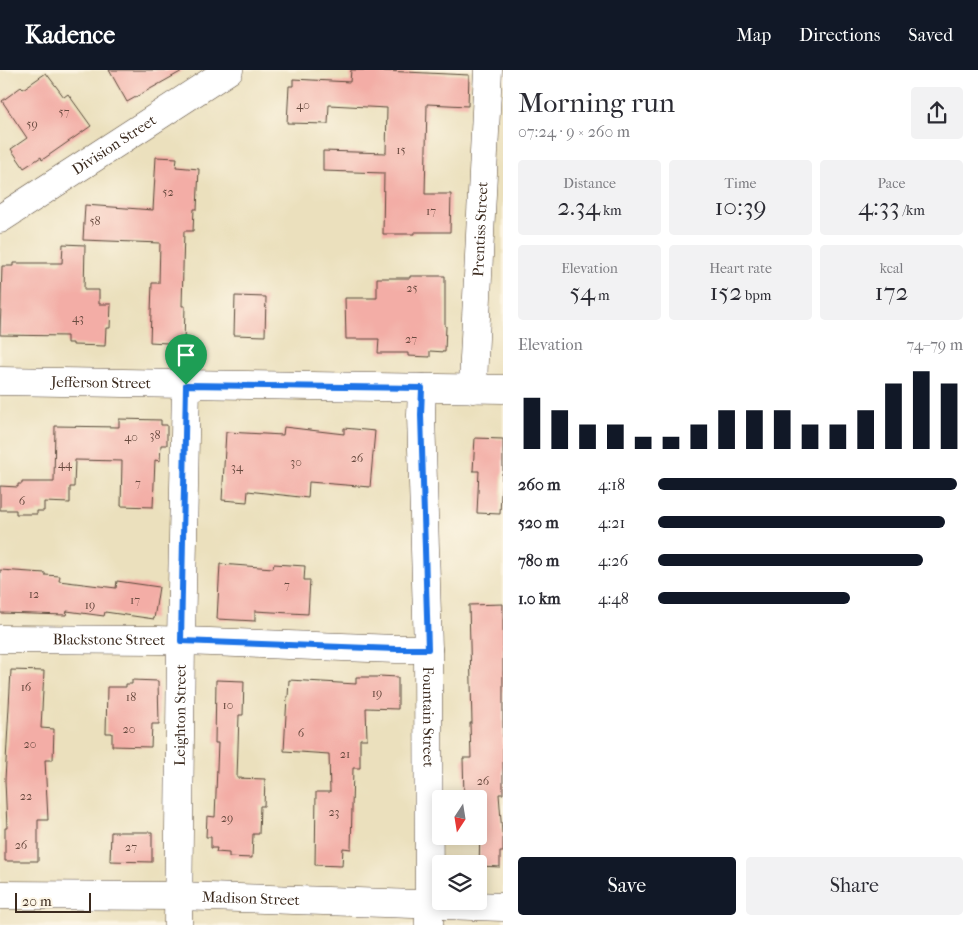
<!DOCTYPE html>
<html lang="en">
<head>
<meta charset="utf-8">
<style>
  body { margin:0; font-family:"IM FELL French Canon",serif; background:#f2f2f3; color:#2b2b33; height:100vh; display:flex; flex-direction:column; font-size:19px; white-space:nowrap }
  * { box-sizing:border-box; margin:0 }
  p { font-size:16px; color:#7c7c81 }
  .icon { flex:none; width:28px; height:28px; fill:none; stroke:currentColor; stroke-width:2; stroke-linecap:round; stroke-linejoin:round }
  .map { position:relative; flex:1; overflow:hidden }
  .side { display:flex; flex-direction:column; background:#fff; width:475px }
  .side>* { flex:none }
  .needle { width:32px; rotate:192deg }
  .tools { position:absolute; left:432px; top:720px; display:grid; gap:10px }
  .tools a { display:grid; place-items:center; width:55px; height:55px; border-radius:5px; background:#fff; box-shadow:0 2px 12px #0003; font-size:25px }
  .scale { position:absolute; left:15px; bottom:12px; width:76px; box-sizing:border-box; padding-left:5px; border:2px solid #3b2a1e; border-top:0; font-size:14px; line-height:18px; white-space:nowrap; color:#3b2a1e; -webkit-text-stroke:4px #fcf5e5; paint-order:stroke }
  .pin { position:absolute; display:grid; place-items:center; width:42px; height:42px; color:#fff; margin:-51px -21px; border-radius:50% 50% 50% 0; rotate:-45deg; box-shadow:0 0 5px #0007 }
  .pin .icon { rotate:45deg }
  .round { display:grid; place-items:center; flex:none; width:52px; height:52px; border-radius:5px; background:#f2f2f3 }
  .head { display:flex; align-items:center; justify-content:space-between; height:85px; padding:0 15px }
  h1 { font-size:28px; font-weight:600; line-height:38px }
  .stats { display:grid; grid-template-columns:repeat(3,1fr); gap:8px; height:85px; padding:5px 15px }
  .stats div { display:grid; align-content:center; border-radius:5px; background:#f2f2f3; text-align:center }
  .stats b { font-size:25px; font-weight:600 }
  .stats small { font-size:14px; font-weight:400 }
  .stats p { font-size:14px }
  .chart { height:140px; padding:10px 15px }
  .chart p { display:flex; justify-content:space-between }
  .chart svg { width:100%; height:90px; margin-top:5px; stroke:#111827; stroke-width:6 }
  .action { display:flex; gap:10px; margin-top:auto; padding:10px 15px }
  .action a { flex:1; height:58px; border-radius:5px; background:#111827; color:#fff; font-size:20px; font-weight:600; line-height:58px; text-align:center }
  .action a+a { background:#f2f2f3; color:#2b2b33 }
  ul { padding:0 15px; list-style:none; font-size:16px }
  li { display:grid; grid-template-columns:80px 60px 1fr; align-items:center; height:38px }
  li i { height:12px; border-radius:6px; background:#111827 }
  header { display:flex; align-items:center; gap:30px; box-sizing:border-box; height:70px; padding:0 25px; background:#111827; color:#fff }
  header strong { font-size:24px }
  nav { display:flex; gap:28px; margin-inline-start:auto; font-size:18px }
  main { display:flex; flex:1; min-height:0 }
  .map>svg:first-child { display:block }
  .building { fill:#f3ada6 }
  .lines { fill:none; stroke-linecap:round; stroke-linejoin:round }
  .minor-casing { stroke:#554536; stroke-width:29 }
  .minor { stroke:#fff; stroke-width:28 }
  .route-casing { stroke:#fff; stroke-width:10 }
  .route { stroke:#1a73e8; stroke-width:6 }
  .labels { text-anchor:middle; stroke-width:5; stroke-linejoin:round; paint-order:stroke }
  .number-label { font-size:12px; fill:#694b40 }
  .street-label { font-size:15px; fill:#3b2a1e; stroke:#fcf5e5 }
</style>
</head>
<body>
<header>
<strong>Kadence</strong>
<nav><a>Map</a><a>Directions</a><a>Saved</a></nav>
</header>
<main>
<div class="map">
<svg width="503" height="855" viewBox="0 0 503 855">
  <rect width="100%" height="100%" fill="#fcf5e5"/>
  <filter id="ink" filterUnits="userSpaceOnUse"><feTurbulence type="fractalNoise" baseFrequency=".02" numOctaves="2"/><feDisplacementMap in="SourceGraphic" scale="10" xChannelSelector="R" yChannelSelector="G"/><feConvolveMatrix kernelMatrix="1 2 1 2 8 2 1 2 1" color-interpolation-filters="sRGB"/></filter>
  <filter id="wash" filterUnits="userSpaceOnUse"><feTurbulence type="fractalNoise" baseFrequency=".0096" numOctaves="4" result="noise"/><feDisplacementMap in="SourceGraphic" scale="20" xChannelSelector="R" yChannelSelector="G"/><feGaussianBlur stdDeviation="1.12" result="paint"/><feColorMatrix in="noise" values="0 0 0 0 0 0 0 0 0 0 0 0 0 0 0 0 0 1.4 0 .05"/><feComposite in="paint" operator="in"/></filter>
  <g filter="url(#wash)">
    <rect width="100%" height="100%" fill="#ebe0bd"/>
    <g id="blocks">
      <path class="building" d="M 109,0 L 184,0 L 127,32 Z
        M 351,0 L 384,0 L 384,1 L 469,5 L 468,36 L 427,34 L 425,124 L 451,124 L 450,162 L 414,162 L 414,164 L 383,164 L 384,103 L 323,101 L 323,81 L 386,83 L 387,38 L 329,35 L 328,54 L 287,53 L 289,16 L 293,16 L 293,9 L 350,12 Z
        M 46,3 L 64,27 L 68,24 L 91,56 L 42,90 L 41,87 L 24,98 L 11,79 L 27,68 L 2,31 L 21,17 L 23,19 Z
        M 156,87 L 177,88 L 176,97 L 199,99 L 197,139 L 194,139 L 193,161 L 184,161 L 182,236 L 185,236 L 184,274 L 150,272 L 152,213 L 159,213 L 160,173 L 83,170 L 85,135 L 153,140 Z
        M 63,174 L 85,175 L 84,220 L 99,220 L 99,234 L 111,234 L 110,258 L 106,258 L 105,276 L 73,275 L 73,273 L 67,273 L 67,266 L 0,265 L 2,196 L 13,196 L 13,193 L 62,193 Z
        M 410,206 L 445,206 L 445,256 L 446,256 L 445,282 L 430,281 L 430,287 L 408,286 L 408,283 L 378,283 L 379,269 L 346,269 L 345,228 L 377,228 L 377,208 L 410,208 Z
        M 235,226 L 266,227 L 265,266 L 234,265 Z
        M 119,349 L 161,350 L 161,355 L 167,355 L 167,375 L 161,375 L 160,391 L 155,390 L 153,437 L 121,436 L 122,391 L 75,390 L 74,417 L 70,417 L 70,433 L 44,432 L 44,441 L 37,441 L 37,444 L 16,444 L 16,440 L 0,440 L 0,416 L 18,417 L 18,414 L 22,414 L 22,412 L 54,412 L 55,356 L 119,357 Z
        M 284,357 L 344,364 L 344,358 L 375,361 L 370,417 L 309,412 L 308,428 L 248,421 L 247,432 L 222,430 L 226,362 L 283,365 Z
        M 475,368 L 503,369 L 503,403 L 502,403 L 500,444 L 477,443 L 479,401 L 473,401 Z
        M 220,494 L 273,498 L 274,494 L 305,496 L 304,510 L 310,510 L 308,544 L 255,541 L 255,551 L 217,549 Z
        M 0,500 L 45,503 L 45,505 L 60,506 L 59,511 L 116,518 L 117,511 L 159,517 L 154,549 L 105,542 L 104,546 L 67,541 L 66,545 L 0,543 Z
        M 503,534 L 503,724 L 499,724 L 502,763 L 503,763 L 503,782 L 500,782 L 500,797 L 479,796 L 481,725 L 464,726 L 463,688 L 471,688 L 470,653 L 472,653 L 469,535 Z
        M 11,600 L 44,601 L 41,658 L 54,659 L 53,690 L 45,690 L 48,750 L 38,750 L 38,791 L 5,791 L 5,758 L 7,758 L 5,710 Z
        M 379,606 L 398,607 L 398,639 L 366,638 L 367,669 L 360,669 L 360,698 L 353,698 L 351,779 L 343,778 L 342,796 L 315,795 L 316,722 L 330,722 L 329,684 L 284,681 L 287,626 L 288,627 L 289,610 L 356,614 L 356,607 L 378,607 Z
        M 132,610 L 158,611 L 159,654 L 152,654 L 151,677 L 112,676 L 112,663 L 106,663 L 107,617 L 126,617 L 126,614 L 132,614 Z
        M 216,610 L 244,611 L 243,645 L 239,645 L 237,708 L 265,709 L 264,736 L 260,736 L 259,764 L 253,764 L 252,788 L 229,787 L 229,783 L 216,782 L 217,778 L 211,778 L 211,767 L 206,767 L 207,746 L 215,747 L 218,673 L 215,673 Z
        M 111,762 L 152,762 L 152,792 L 110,791 Z"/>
    </g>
  </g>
  <g filter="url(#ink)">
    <use href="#blocks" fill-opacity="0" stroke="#554536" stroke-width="1"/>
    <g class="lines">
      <g class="minor-casing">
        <g id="minor">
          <path id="s1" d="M 0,149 L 229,0"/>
          <path id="s2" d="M 0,311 L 503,319"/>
          <path id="s3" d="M 422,318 L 421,345 L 428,579 L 429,855"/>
          <path id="s4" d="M 473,319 L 474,289 L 488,0"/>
          <path id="s5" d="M 0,569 L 158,570 L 396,579 L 428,579"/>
          <path id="s6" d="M 0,825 L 178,826 L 503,837"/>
          <path id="s7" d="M 178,855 L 181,571 L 186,315"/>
        </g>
      </g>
      <use href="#minor" class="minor"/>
    </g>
  </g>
  <g class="lines" filter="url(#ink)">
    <g class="route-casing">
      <path id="route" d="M 186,315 L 422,318 L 421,345 L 428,579 L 396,579 L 181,571 Z"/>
    </g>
    <use href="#route" class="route"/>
  </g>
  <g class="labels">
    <g class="number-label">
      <text x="303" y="39">40</text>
      <text x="64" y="46">57</text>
      <text x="32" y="58">59</text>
      <text x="401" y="84">15</text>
      <text x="168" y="126">52</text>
      <text x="431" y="145">17</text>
      <text x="95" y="155">58</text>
      <text x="412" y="222">25</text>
      <text x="78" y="252">43</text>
      <text x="411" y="273">27</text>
      <text x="155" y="369">38</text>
      <text x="131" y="371">40</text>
      <text x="357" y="392">26</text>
      <text x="296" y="396">30</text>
      <text x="65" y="398">44</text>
      <text x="237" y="401">34</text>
      <text x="138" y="417">7</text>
      <text x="22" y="435">6</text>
      <text x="287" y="519">7</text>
      <text x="34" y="528">12</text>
      <text x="135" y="534">17</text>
      <text x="90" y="539">19</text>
      <text x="26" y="621">16</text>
      <text x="377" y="627">19</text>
      <text x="131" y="631">18</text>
      <text x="228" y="639">10</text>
      <text x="129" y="663">20</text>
      <text x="301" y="667">6</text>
      <text x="30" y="678">20</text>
      <text x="345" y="688">21</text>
      <text x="483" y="715">26</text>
      <text x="26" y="730">22</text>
      <text x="334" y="746">23</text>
      <text x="227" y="752">29</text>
      <text x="21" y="779">26</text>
      <text x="131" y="781">27</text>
    </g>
    <g class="street-label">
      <text dy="5" stroke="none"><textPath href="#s1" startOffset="136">Division Street</textPath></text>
      <text dy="5" stroke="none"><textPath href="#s4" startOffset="160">Prentiss Street</textPath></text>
      <text dy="5" stroke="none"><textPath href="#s2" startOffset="101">Jefferson Street</textPath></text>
      <text dy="5" stroke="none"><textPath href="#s5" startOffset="109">Blackstone Street</textPath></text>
      <text dy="5" stroke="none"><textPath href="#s7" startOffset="210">Leighton Street</textPath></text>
      <text dy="5" stroke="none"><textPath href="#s3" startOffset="329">Fountain Street</textPath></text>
      <text dy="5" stroke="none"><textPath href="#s6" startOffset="251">Madison Street</textPath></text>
    </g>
  </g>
</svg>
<div class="tools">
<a><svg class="needle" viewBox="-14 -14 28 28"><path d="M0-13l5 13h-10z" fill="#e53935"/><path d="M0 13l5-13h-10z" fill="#7c7c81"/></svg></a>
<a><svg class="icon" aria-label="layers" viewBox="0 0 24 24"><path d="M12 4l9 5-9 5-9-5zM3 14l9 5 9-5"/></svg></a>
</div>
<div class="scale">20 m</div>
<div class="pin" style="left:186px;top:315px;background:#1e9e55"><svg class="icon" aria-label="arrive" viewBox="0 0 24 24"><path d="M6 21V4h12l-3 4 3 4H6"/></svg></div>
</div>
<section class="side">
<div class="head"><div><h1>Morning run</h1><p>07:24 · 9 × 260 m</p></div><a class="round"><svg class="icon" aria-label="share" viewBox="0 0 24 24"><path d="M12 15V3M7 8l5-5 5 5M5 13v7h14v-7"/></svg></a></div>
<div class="stats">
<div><p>Distance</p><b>2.34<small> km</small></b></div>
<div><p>Time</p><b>10:39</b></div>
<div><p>Pace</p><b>4:33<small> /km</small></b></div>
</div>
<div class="stats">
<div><p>Elevation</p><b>54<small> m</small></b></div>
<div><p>Heart rate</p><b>152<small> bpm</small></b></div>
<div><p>kcal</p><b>172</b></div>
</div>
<div class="chart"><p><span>Elevation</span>74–79 m</p>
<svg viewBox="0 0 160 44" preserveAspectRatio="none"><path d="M5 44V19M15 44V25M25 44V32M35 44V32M45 44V38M55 44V38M65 44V32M75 44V25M85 44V25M95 44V25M105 44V32M115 44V32M125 44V25M135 44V12M145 44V6M155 44V12"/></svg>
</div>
<ul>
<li><b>260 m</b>4:18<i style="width:98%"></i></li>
<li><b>520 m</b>4:21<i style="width:94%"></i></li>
<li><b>780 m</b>4:26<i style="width:87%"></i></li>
<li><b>1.0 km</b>4:48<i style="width:63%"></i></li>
</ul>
<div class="action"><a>Save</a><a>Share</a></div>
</section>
</main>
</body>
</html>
